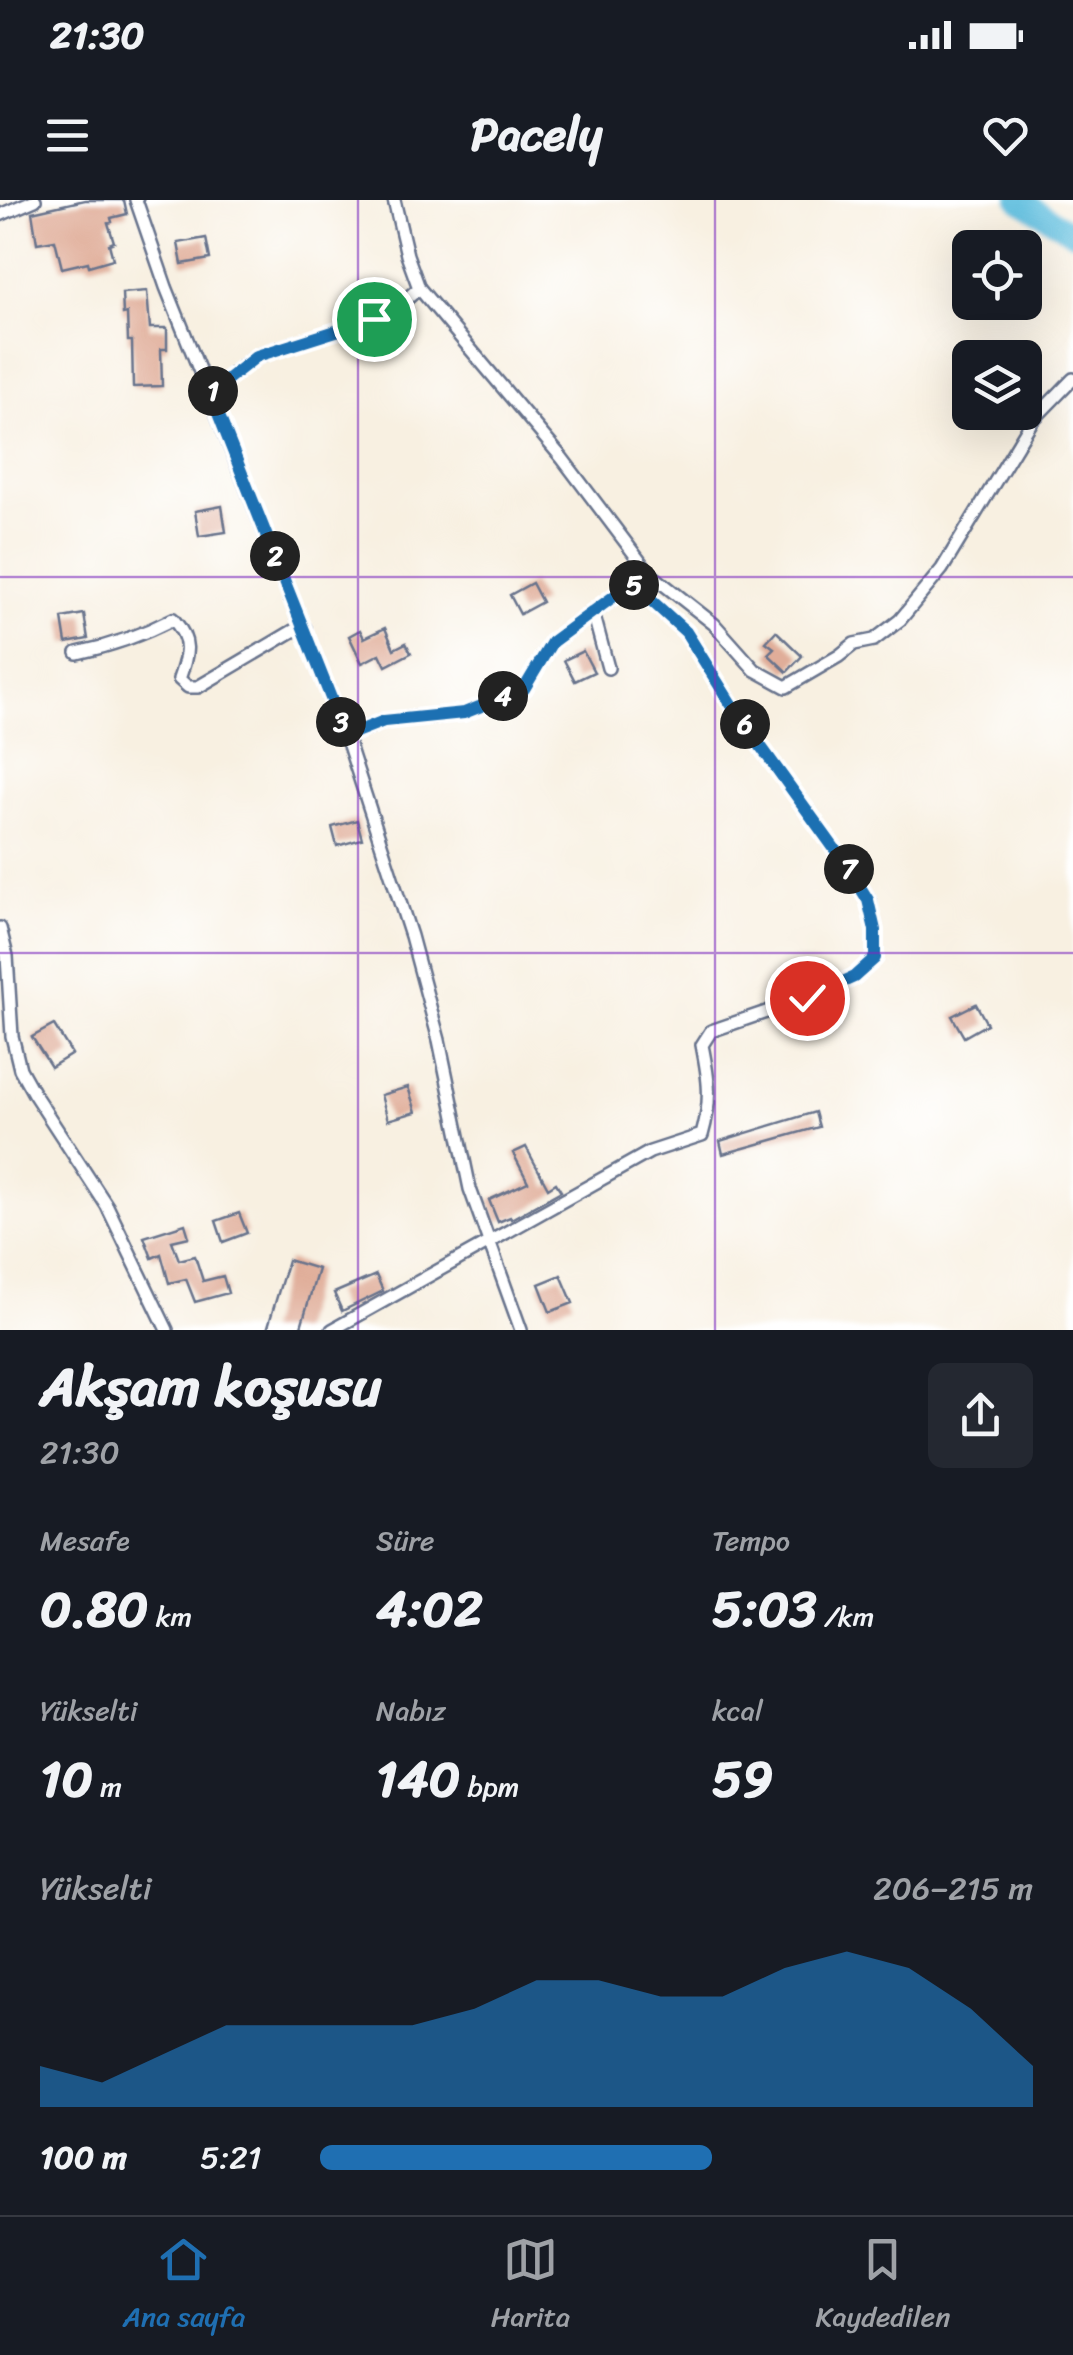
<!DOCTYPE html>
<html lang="tr">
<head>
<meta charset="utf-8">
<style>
  body { margin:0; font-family:Sriracha,sans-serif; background:#242831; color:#f1f3f6; height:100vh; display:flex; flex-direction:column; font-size:38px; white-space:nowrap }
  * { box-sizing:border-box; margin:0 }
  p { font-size:32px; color:#9ea1a6 }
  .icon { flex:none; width:55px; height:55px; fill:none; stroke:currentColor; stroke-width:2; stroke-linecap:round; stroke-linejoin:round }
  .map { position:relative; height:1130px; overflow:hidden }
  .sheet { display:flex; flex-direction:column; background:#171b24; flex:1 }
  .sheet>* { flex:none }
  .controls { position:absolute; left:952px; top:30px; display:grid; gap:20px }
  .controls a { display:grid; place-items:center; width:90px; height:90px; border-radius:15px; background:#171b24; box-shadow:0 10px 40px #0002; font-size:50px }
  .pin { position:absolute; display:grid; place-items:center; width:85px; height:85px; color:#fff; margin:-42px; border:5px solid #fff; border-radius:50%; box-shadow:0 2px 10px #0007 }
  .km { position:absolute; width:50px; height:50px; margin:-25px; border-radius:50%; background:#222; color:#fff; font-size:28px; line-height:50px; text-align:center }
  .round { display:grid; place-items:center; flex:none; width:105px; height:105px; border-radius:15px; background:#242831 }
  .head { display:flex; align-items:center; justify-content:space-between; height:170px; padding:0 40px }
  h1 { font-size:55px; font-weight:800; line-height:75px }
  .figures { display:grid; grid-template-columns:repeat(3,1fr); gap:15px; height:170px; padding:10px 40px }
  .figures div { display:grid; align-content:center }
  .figures b { font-size:50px; font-weight:800 }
  .figures small { font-size:28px; font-weight:400 }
  .figures p { font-size:28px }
  .chart { height:280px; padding:20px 40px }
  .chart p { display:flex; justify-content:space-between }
  .chart svg { width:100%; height:180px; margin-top:10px; fill:#1f6fb2; opacity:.7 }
  ul { padding:0 40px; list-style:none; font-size:32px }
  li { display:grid; grid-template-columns:160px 120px 1fr; align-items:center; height:75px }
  li i { height:25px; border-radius:12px; background:#1f6fb2 }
  .status { display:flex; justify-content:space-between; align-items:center; height:70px; padding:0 50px; background:#171b24; direction:ltr }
  .status svg { height:28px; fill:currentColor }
  header { display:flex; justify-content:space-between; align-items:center; height:130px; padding:0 40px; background:#171b24; font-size:45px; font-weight:800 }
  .dock { display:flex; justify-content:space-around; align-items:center; height:140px; border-top:2px solid #363941; background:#171b24; font-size:28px; color:#9ea1a6 }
  .dock a { display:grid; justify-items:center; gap:5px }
  .dock .current { color:#1f6fb2 }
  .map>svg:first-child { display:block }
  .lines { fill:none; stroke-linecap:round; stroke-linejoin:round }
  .river { stroke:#5fbede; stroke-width:22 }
  .building { fill:#e0ad99 }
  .minor-casing { stroke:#68738c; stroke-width:16 }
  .minor { stroke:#fff; stroke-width:11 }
  .route-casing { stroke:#fff; stroke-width:20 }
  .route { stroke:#1f6fb2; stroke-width:12 }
  .grid { fill:none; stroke:#7b2cbf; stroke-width:2.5; stroke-opacity:0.55 }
</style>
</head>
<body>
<div class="status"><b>21:30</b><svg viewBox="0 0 49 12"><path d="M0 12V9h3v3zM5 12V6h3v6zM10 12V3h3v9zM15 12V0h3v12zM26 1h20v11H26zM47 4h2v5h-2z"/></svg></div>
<header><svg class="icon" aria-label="menu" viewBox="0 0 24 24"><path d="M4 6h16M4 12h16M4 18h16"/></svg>Pacely<svg class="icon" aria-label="heart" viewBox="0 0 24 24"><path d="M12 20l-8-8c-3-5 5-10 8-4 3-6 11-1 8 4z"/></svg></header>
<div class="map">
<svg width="1073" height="1130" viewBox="0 0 1073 1130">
  <rect width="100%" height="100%" fill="#fff"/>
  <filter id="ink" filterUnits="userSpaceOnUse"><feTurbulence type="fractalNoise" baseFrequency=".01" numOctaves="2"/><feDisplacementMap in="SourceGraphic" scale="20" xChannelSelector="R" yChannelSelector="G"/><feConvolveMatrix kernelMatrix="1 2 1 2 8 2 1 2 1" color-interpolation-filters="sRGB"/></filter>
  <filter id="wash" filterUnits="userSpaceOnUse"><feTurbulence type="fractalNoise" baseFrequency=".0048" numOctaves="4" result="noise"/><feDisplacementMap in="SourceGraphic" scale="40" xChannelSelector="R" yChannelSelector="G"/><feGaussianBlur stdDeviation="2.25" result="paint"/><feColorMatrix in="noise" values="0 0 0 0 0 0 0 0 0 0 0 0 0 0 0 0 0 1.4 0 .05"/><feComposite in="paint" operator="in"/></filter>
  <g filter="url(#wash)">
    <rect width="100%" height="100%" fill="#f8f0e1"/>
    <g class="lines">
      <path class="river" d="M 1019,0 L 1073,33"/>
    </g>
    <g id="blocks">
      <path class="building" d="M 85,0 L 124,0 L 127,14 L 111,18 L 112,22 L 108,23 L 114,42 L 109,44 L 113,59 L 89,66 L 88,62 L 62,68 L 55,40 L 37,43 L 32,12 Z
        M 206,38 L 210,59 L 182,64 L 178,43 Z
        M 147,91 L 150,128 L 167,128 L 167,149 L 161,149 L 162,186 L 133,187 L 132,141 L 128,141 L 127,113 L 123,114 L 122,93 Z
        M 222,306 L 226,332 L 199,336 L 195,311 Z
        M 532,383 L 542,402 L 520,414 L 510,395 Z
        M 84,414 L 88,439 L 66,443 L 62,418 Z
        M 385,428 L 394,449 L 406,443 L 411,453 L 386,466 L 380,454 L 362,463 L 349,436 L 360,430 L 364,438 Z
        M 776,431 L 802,456 L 787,472 L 768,454 L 774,448 L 766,442 Z
        M 583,451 L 594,472 L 575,481 L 564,460 Z
        M 357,620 L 362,639 L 337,646 L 332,627 Z
        M 976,804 L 987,824 L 964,837 L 952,816 Z
        M 54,825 L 72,854 L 51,867 L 32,837 Z
        M 408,887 L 416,912 L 388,920 L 381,895 Z
        M 815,912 L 819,927 L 723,954 L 720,941 Z
        M 526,947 L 548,988 L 556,983 L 561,991 L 511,1019 L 510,1017 L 498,1022 L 489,1000 L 528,982 L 513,953 Z
        M 239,1013 L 247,1033 L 223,1042 L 216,1021 Z
        M 185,1024 L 189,1037 L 172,1041 L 179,1060 L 195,1056 L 203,1081 L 223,1076 L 228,1093 L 195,1102 L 186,1079 L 169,1083 L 161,1054 L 152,1058 L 144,1037 Z
        M 288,1060 L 318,1069 L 300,1130 L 267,1130 Z
        M 376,1075 L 383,1091 L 342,1111 L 334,1093 Z
        M 561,1075 L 573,1103 L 550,1112 L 539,1084 Z"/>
    </g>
  </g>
  <g filter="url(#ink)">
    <use href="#blocks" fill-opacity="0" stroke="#68738c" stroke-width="2.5"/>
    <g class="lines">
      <g class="minor-casing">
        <path id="minor" d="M 136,0 L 166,87 L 346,536 L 411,736 L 439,840 L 470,989 L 521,1130
          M 394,0 L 407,55 L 419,88 L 562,258 L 648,372
          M 0,15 L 35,0
          M 210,193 C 226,181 243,163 261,155 C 314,133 377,130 419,88
          M 593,412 L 608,468
          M 77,453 C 111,446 142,435 173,419 C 192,441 188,453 179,479 L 188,487 L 198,487 L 293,431 L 305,428
          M 346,536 L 384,521 L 464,513 L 524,489 L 552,442 L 648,372 L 714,424 L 755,470 L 786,487 L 839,456 L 854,444 L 874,440 L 900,420 L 942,369 L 1032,221 L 1073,179
          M 0,728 L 7,756 L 12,836 L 20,869 L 34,894 L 107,1006 L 167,1130
          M 332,1130 L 650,952 L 702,935 C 712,900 709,880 702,845 L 711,831 L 807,798 L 855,777 L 875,758 L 875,731 L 869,700 L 847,666 L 736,512 L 686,432 L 632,383"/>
      </g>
      <use href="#minor" class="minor"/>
    </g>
  </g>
  <g class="lines" filter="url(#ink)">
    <g class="route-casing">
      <path id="route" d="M 374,119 L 257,156 L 210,193 L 346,536 L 384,521 L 464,513 L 524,489 L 552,442 L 632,383 L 686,432 L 736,512 L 847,666 L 868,700 L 875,730 L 875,758 L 854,777 L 807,798"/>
    </g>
    <use href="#route" class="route"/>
  </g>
  <path class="grid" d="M 358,0 L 358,1130M 715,0 L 715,1130M 0,377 L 1073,377M 0,753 L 1073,753"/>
</svg>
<div class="controls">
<a><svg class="icon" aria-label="locate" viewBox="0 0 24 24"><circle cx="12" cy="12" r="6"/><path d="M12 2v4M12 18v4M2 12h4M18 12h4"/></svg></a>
<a><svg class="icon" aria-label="layers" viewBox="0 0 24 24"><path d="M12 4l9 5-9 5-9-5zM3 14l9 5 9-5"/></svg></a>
</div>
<div class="pin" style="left:374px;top:119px;background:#1e9e55"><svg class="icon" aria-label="arrive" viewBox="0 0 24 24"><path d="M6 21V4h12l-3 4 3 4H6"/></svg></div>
<div class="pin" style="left:807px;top:798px;background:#d93025"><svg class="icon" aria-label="check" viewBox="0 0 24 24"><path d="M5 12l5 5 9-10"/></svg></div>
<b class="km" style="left:213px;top:191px">1</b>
<b class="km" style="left:275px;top:356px">2</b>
<b class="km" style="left:341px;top:522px">3</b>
<b class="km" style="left:503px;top:496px">4</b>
<b class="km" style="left:634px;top:385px">5</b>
<b class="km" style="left:745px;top:524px">6</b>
<b class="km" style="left:849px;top:669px">7</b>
</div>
<section class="sheet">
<div class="head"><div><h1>Akşam koşusu</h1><p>21:30</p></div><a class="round"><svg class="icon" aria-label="share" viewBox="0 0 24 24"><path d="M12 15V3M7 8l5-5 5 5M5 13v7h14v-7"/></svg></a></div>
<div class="figures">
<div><p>Mesafe</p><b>0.80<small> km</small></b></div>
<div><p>Süre</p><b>4:02</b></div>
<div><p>Tempo</p><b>5:03<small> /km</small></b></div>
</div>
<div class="figures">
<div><p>Yükselti</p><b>10<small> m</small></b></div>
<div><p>Nabız</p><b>140<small> bpm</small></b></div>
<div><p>kcal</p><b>59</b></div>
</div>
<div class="chart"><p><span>Yükselti</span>206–215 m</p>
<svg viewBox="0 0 160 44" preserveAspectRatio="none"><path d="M0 44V34L10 38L20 31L30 24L40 24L50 24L60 24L70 20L80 13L90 13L100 17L110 17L120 10L130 6L140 10L150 20L160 34V44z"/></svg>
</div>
<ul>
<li><b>100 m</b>5:21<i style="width:55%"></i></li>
</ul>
</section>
<nav class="dock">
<a class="current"><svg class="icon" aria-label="home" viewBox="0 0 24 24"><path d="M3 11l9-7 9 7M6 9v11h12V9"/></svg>Ana sayfa</a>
<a><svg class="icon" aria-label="map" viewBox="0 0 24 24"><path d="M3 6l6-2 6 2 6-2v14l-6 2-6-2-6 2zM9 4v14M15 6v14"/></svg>Harita</a>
<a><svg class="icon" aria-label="saved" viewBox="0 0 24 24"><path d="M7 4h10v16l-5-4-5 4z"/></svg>Kaydedilen</a>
</nav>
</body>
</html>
